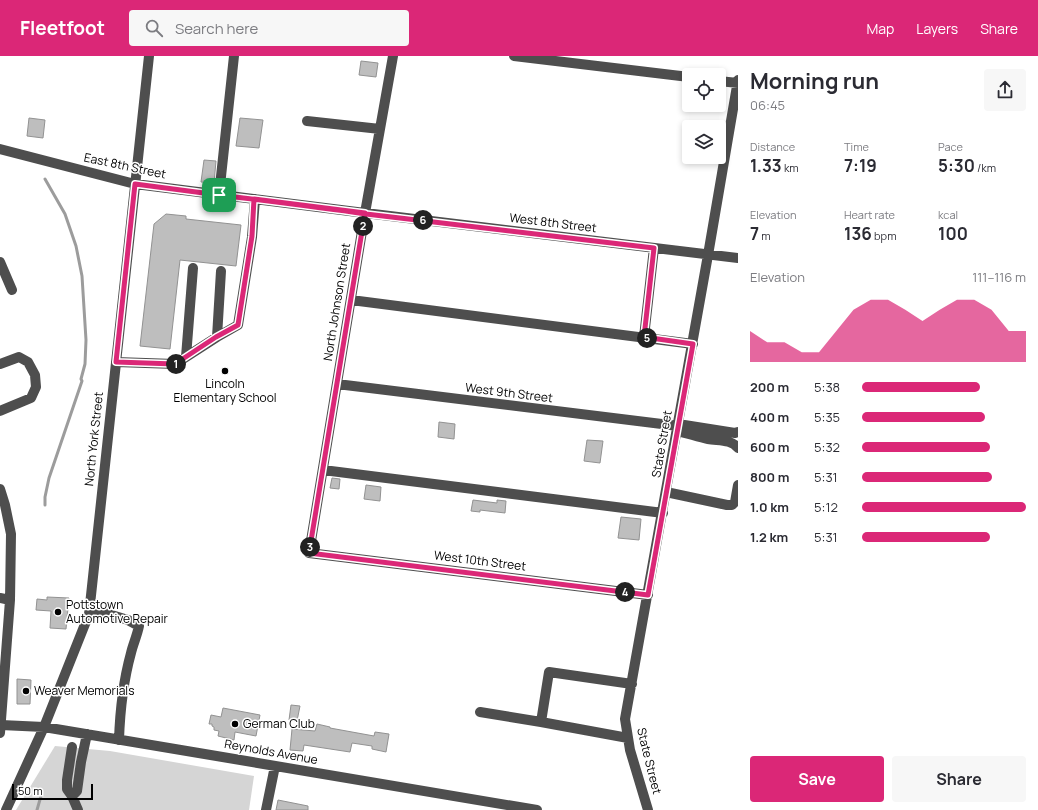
<!DOCTYPE html>
<html lang="en">
<head>
<meta charset="utf-8">
<style>
  body { margin:0; font-family:Manrope,sans-serif; background:#f7f7f7; color:#2b2b33; height:100vh; display:flex; flex-direction:column; font-size:15px; white-space:nowrap }
  * { box-sizing:border-box; margin:0 }
  p { font-size:13px; color:#7c7c81 }
  .icon { flex:none; width:22px; height:22px; fill:none; stroke:currentColor; stroke-width:2; stroke-linecap:round; stroke-linejoin:round }
  .map { position:relative; flex:1; overflow:hidden }
  .panel { display:flex; flex-direction:column; background:#fff; width:300px }
  .panel>* { flex:none }
  .controls { position:absolute; left:682px; top:12px; display:grid; gap:8px }
  .controls a { display:grid; place-items:center; width:44px; height:44px; border-radius:4px; background:#fff; box-shadow:0 2px 6px #0003; font-size:20px }
  .scale { position:absolute; left:12px; bottom:10px; width:81px; box-sizing:border-box; padding-left:4px; border:2px solid #000; border-top:0; font-size:11px; line-height:14px; white-space:nowrap; color:#000; -webkit-text-stroke:3px #fff; paint-order:stroke }
  .pin { position:absolute; display:grid; place-items:center; width:34px; height:34px; color:#fff; margin:-17px; border-radius:8px; box-shadow:0 2px 6px #0006 }
  .km { position:absolute; width:20px; height:20px; margin:-10px; border-radius:50%; background:#222; color:#fff; font-size:11px; line-height:20px; text-align:center }
  .round { display:grid; place-items:center; flex:none; width:42px; height:42px; border-radius:4px; background:#f7f7f7 }
  .summary { display:flex; align-items:center; justify-content:space-between; height:68px; padding:0 12px }
  h1 { font-size:22px; font-weight:700; line-height:30px }
  .stats { display:grid; grid-template-columns:repeat(3,1fr); gap:6px; height:68px; padding:4px 12px }
  .stats div { display:grid; align-content:center }
  .stats b { font-size:17px; font-weight:700 }
  .stats small { font-size:11px; font-weight:400 }
  .stats p { font-size:11px }
  .chart { height:112px; padding:8px 12px }
  .chart p { display:flex; justify-content:space-between }
  .chart svg { width:100%; height:72px; margin-top:4px; fill:#db2777; opacity:.7 }
  .action { display:flex; gap:8px; margin-top:auto; padding:8px 12px }
  .action a { flex:1; height:46px; border-radius:4px; background:#db2777; color:#fff; font-size:16px; font-weight:700; line-height:46px; text-align:center }
  .action a+a { background:#f7f7f7; color:#2b2b33 }
  ul { padding:0 12px; list-style:none; font-size:13px }
  li { display:grid; grid-template-columns:64px 48px 1fr; align-items:center; height:30px }
  li i { height:10px; border-radius:5px; background:#db2777 }
  header { display:flex; align-items:center; gap:24px; box-sizing:border-box; height:56px; padding:0 20px; background:#db2777; color:#fff }
  header strong { font-size:19px }
  nav { display:flex; gap:22px; margin-inline-start:auto; font-size:14px }
  .search { width:280px; height:36px; background:#f7f7f7; display:flex; align-items:center; gap:10px; box-sizing:border-box; padding:0 14px; border-radius:4px; color:#7c7c81; font-size:15px }
  main { display:flex; flex:1; min-height:0 }
  .map>svg:first-child { display:block }
  .green { fill:#d5d5d5 }
  .lines { fill:none; stroke-linecap:round; stroke-linejoin:round }
  .stream { stroke:#9c9c9c; stroke-width:3 }
  .building { fill:#bebebe; stroke:#929292 }
  .minor { stroke:#4e4e4e; stroke-width:10 }
  .route-casing { stroke:#fff; stroke-width:8 }
  .route { stroke:#db2777; stroke-width:5 }
  .poi-dot { fill:#000; stroke:#fff; stroke-width:1.5 }
  .labels { text-anchor:middle; stroke-width:3; stroke-linejoin:round; paint-order:stroke }
  .street-label { font-size:12px; fill:#000; stroke:#fff }
  .poi-label { font-size:12px; fill:#000; stroke:#fff; text-anchor:start }
</style>
</head>
<body>
<header>
<strong>Fleetfoot</strong>
<div class="search"><svg class="icon" aria-label="search" viewBox="0 0 24 24"><circle cx="10" cy="10" r="6"/><path d="M15 15l6 6"/></svg>Search here</div>
<nav><a>Map</a><a>Layers</a><a>Share</a></nav>
</header>
<main>
<div class="map">
<svg width="738" height="754" viewBox="0 0 738 754">
  <rect width="100%" height="100%" fill="#fff"/>
  <path class="green" d="M 55,690 L 110,695 L 254,720 L 249,754 L 16,754 Z"/>
  <g class="lines">
    <path class="stream" d="M 45,449 L 45,441 L 49,422 L 82,325 L 81,323 L 85,308 L 86,284 L 82,220 L 76,190 L 65,158 L 45,123
      M 37,754 L 41,740 L 40,735"/>
  </g>
  <path class="building" d="M 361,5 L 378,7 L 376,21 L 359,19 Z
    M 29,62 L 45,64 L 43,82 L 27,80 Z
    M 240,62 L 263,64 L 259,92 L 236,90 Z
    M 204,104 L 216,105 L 214,127 L 201,126 Z
    M 166,158 L 186,160 L 186,163 L 241,169 L 236,210 L 180,204 L 170,293 L 140,290 L 154,168 Z
    M 439,366 L 455,368 L 454,383 L 438,381 Z
    M 587,384 L 603,385 L 600,407 L 584,405 Z
    M 332,422 L 340,423 L 339,433 L 330,432 Z
    M 366,429 L 381,431 L 380,445 L 364,443 Z
    M 473,444 L 497,447 L 497,444 L 506,445 L 505,457 L 480,454 L 480,456 L 471,455 Z
    M 621,461 L 641,463 L 639,484 L 618,482 Z
    M 47,541 L 69,542 L 66,573 L 50,572 L 51,555 L 36,554 L 37,543 L 47,544 Z
    M 17,623 L 31,624 L 30,648 L 17,648 Z
    M 291,649 L 300,650 L 297,665 L 289,664 Z
    M 223,652 L 260,659 L 256,680 L 235,676 L 234,684 L 218,680 L 219,675 L 214,674 L 214,671 L 212,670 L 212,668 L 209,668 L 211,659 L 221,661 Z
    M 317,668 L 330,671 L 330,672 L 374,680 L 375,676 L 389,678 L 386,696 L 372,693 L 372,690 L 352,687 L 350,696 L 304,689 L 303,695 L 290,694 L 292,673 L 315,675 Z
    M 278,744 L 308,750 L 308,754 L 276,754 Z"/>
  <g class="lines">
    <path class="minor" d="M 393,0 L 365,157 L 309,497 L 648,539
      M 514,0 L 689,21
      M 719,25 L 738,27
      M 307,65 L 380,73
      M 0,93 L 135,128 L 365,157 L 738,202
      M 219,139 L 234,0
      M 0,206 L 12,234
      M 351,244 L 693,288
      M 217,281 L 221,215
      M 644,281 L 654,192
      M 186,301 L 193,212
      M 116,306 L 175,308 L 217,281 L 238,269 L 252,181 L 255,143
      M 0,308 L 19,301 L 28,306 L 35,319 L 36,331 L 31,342 L 0,355
      M 337,328 L 678,370
      M 678,368 L 735,377 L 738,376
      M 677,375 C 687,377 698,381 708,383 C 718,385 731,383 738,392
      M 323,414 L 663,457
      M 0,433 L 5,449 L 11,478 L 10,544 L 0,677
      M 666,436 L 727,449 L 732,449 L 735,446 L 738,429
      M 0,542 L 10,544
      M 89,554 L 105,557 L 128,564 L 139,570 C 137,580 133,588 131,597 C 123,626 120,654 119,684
      M 480,656 L 541,666
      M 1,669 L 44,671 L 537,754
      M 628,682 L 541,666 L 549,616 L 632,628
      M 72,691 L 67,724 L 67,733 L 72,740 L 78,754
      M 72,740 L 77,735 L 81,706 L 87,678
      M 6,754 L 44,671 L 89,558 L 149,0
      M 266,754 L 275,710
      M 648,754 L 630,694 L 625,663 L 708,199 L 738,24"/>
  </g>
  <g class="lines">
    <g class="route-casing">
      <path id="route" d="M 219,139 L 135,128 L 116,306 L 175,308 L 216,281 L 238,269 L 252,180 L 254,143 L 365,157 L 309,497 L 648,539 L 693,288 L 644,281 L 654,192 C 558,181 462,169 366,158 C 317,151 268,145 219,139"/>
    </g>
    <use href="#route" class="route"/>
  </g>
  <g class="poi-dot">
    <circle cx="225" cy="315" r="4"/>
    <circle cx="58" cy="556" r="4"/>
    <circle cx="26" cy="635" r="4"/>
    <circle cx="235" cy="668" r="4"/>
  </g>
  <g class="labels">
    <g class="street-label">
      <text transform="translate(125 110) rotate(12)" y="4">East 8th Street</text>
      <text transform="translate(553 167) rotate(7)" y="4">West 8th Street</text>
      <text transform="translate(337 246) rotate(-81)" y="4">North Johnson Street</text>
      <text transform="translate(509 337) rotate(7)" y="4">West 9th Street</text>
      <text transform="translate(94 383) rotate(-84)" y="4">North York Street</text>
      <text transform="translate(662 388) rotate(-80)" y="4">State Street</text>
      <text transform="translate(480 505) rotate(7)" y="4">West 10th Street</text>
      <text transform="translate(271 696) rotate(10)" y="4">Reynolds Avenue</text>
      <text transform="translate(649 705) rotate(76)" y="4">State Street</text>
    </g>
    <g class="poi-label">
      <text x="225" y="332" text-anchor="middle">Lincoln<tspan x="225" dy="14">Elementary School</tspan></text>
      <text x="66" y="553">Pottstown<tspan x="66" dy="14">Automotive Repair</tspan></text>
      <text x="34" y="639">Weaver Memorials</text>
      <text x="243" y="672">German Club</text>
    </g>
  </g>
</svg>
<div class="controls">
<a><svg class="icon" aria-label="locate" viewBox="0 0 24 24"><circle cx="12" cy="12" r="6"/><path d="M12 2v4M12 18v4M2 12h4M18 12h4"/></svg></a>
<a><svg class="icon" aria-label="layers" viewBox="0 0 24 24"><path d="M12 4l9 5-9 5-9-5zM3 14l9 5 9-5"/></svg></a>
</div>
<div class="scale">50 m</div>
<div class="pin" style="left:219px;top:139px;background:#1e9e55"><svg class="icon" aria-label="arrive" viewBox="0 0 24 24"><path d="M6 21V4h12l-3 4 3 4H6"/></svg></div>
<b class="km" style="left:176px;top:308px">1</b>
<b class="km" style="left:363px;top:170px">2</b>
<b class="km" style="left:310px;top:491px">3</b>
<b class="km" style="left:625px;top:536px">4</b>
<b class="km" style="left:647px;top:282px">5</b>
<b class="km" style="left:423px;top:164px">6</b>
</div>
<section class="panel">
<div class="summary"><div><h1>Morning run</h1><p>06:45</p></div><a class="round"><svg class="icon" aria-label="share" viewBox="0 0 24 24"><path d="M12 15V3M7 8l5-5 5 5M5 13v7h14v-7"/></svg></a></div>
<div class="stats">
<div><p>Distance</p><b>1.33<small> km</small></b></div>
<div><p>Time</p><b>7:19</b></div>
<div><p>Pace</p><b>5:30<small> /km</small></b></div>
</div>
<div class="stats">
<div><p>Elevation</p><b>7<small> m</small></b></div>
<div><p>Heart rate</p><b>136<small> bpm</small></b></div>
<div><p>kcal</p><b>100</b></div>
</div>
<div class="chart"><p><span>Elevation</span>111–116 m</p>
<svg viewBox="0 0 160 44" preserveAspectRatio="none"><path d="M0 44V25L10 32L20 32L30 38L40 38L50 25L60 12L70 6L80 6L90 12L100 19L110 12L120 6L130 6L140 12L150 25L160 25V44z"/></svg>
</div>
<ul>
<li><b>200 m</b>5:38<i style="width:72%"></i></li>
<li><b>400 m</b>5:35<i style="width:75%"></i></li>
<li><b>600 m</b>5:32<i style="width:78%"></i></li>
<li><b>800 m</b>5:31<i style="width:79%"></i></li>
<li><b>1.0 km</b>5:12<i style="width:100%"></i></li>
<li><b>1.2 km</b>5:31<i style="width:78%"></i></li>
</ul>
<div class="action"><a>Save</a><a>Share</a></div>
</section>
</main>
</body>
</html>
